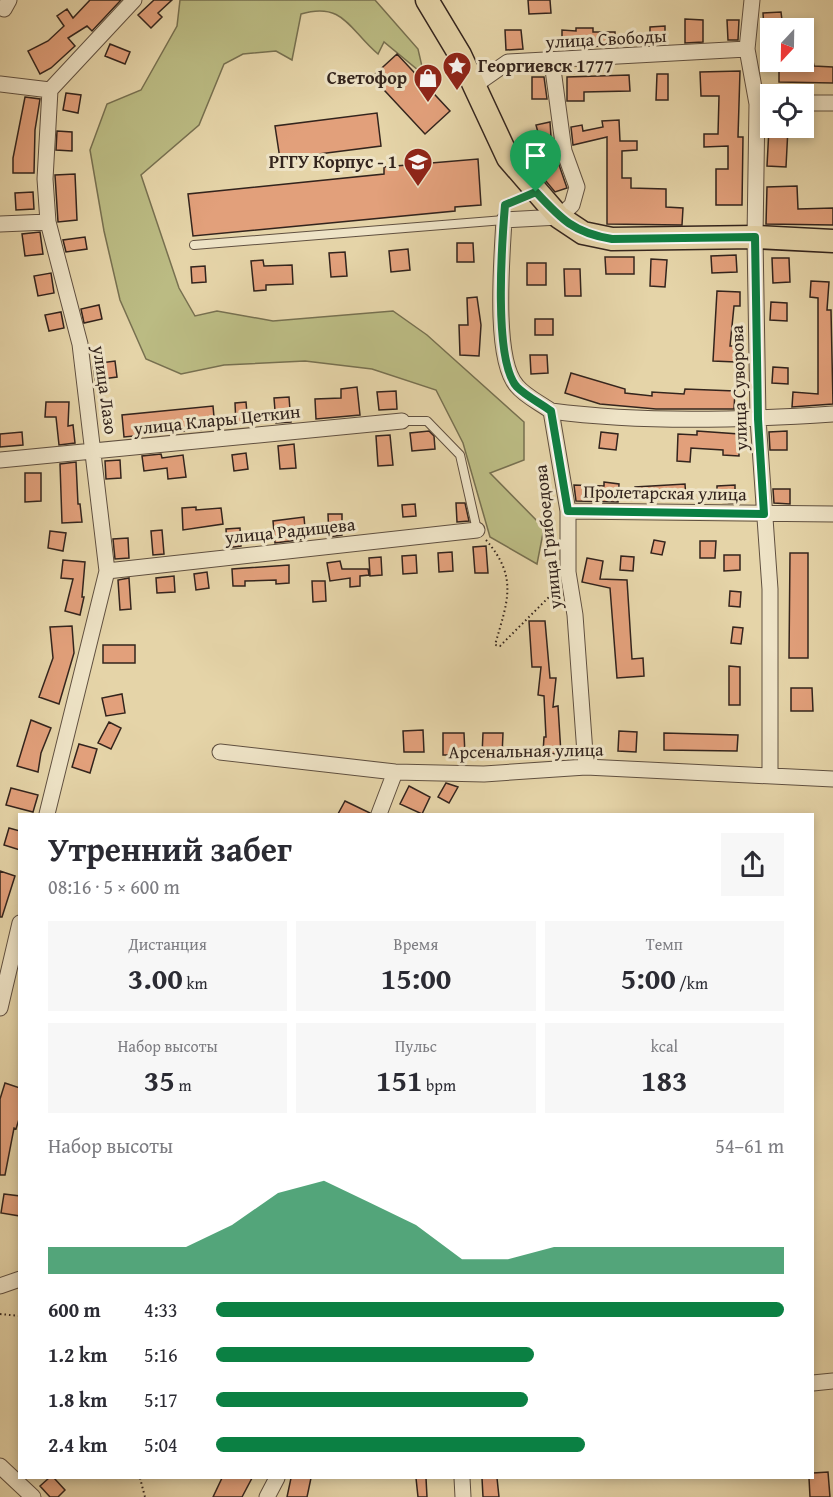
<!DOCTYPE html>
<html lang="ru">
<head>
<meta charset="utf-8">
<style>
  body { margin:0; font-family:"Gentium Book Plus",serif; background:#f7f7f7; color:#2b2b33; height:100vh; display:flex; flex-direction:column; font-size:22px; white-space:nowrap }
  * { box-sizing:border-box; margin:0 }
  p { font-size:20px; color:#7c7c81 }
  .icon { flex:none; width:33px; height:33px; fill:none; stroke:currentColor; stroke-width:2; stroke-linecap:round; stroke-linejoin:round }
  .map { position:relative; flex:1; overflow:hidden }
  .details { position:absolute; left:18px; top:813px; width:796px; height:666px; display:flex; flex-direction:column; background:#fff; border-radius:0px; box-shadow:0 3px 9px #0003 }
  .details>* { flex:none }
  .needle { width:39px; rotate:202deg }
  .controls { position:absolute; left:760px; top:18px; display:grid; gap:12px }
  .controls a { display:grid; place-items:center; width:54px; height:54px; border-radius:0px; background:#fff; box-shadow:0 3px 9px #0003; font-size:30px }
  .pin { position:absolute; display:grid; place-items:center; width:51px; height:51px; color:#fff; margin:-62px -26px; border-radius:50% 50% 50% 0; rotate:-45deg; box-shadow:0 0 6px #0007 }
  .pin .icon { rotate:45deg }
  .round { display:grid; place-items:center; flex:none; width:63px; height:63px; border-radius:0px; background:#f7f7f7 }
  .headline { display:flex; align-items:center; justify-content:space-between; height:102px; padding:0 30px }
  h1 { font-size:33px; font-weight:600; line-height:45px }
  .stats { display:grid; grid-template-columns:repeat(3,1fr); gap:9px; height:102px; padding:6px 30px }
  .stats div { display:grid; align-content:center; border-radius:0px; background:#f7f7f7; text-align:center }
  .stats b { font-size:30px; font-weight:600 }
  .stats small { font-size:16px; font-weight:400 }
  .stats p { font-size:16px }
  .chart { height:168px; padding:12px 30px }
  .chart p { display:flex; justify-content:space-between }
  .chart svg { width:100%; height:108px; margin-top:6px; fill:#0b8043; opacity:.7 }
  ul { padding:0 30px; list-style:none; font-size:20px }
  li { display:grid; grid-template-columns:96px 72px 1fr; align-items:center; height:45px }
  li i { height:15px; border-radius:8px; background:#0b8043 }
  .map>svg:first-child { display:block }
  .green { fill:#bbbb83; stroke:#777050; stroke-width:1.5 }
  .building { fill:#e2a07b; stroke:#33241d; stroke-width:1.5 }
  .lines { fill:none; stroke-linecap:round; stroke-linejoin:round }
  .service-casing { stroke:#605040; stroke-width:10 }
  .minor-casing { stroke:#605040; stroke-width:17 }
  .primary-casing { stroke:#33241d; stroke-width:25 }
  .path { stroke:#33241d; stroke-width:2; stroke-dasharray:1.5 3; stroke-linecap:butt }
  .service { stroke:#eee3c6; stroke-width:8 }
  .minor { stroke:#eee3c6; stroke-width:15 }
  .primary { stroke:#e5d4a8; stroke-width:22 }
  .route-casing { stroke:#fff; stroke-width:12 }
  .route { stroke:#0b8043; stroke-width:8 }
  .labels { text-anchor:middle; stroke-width:6; stroke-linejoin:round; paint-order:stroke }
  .street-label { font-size:18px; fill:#33241d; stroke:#eee3c6 }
  .poi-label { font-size:18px; font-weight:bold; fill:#33241d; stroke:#eee3c6; text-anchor:end }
</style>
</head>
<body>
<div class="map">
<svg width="833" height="1497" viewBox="0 0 833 1497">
  <rect width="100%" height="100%" fill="#e5d4a8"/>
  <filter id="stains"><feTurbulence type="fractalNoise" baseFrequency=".00333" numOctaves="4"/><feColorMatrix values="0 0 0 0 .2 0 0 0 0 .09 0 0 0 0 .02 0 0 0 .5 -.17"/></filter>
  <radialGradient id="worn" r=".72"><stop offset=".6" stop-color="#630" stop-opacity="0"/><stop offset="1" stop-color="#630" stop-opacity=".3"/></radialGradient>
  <path class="green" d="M 180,0 L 375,0 L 418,49 L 424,75 L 384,42 L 378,54 C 350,31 344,1 301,14 L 292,60 L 276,51 L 243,54 L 224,64 L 199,125 L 141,175 L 179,288 L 195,316 L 217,311 L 273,321 L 393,311 L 427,335 L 524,422 L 524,460 L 490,473 L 544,528 L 537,564 L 490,537 L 463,443 L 436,390 L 372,369 L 305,361 L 224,365 L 181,374 L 146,359 L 120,300 L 104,231 L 90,150 L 107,104 L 141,90 L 177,26 Z"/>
  <path class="building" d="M 90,0 L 121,0 L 92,31 L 87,26 L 68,38 L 75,46 L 51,68 L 40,74 L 28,51 L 48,41 L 64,26 L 57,16 L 67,9 L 73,18 Z
    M 154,0 L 172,0 L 158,13 L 162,17 L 151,28 L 138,15 Z
    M 528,0 L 550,0 L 551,13 L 529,14 Z
    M 781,12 L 783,28 L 764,28 L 763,13 Z
    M 685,19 L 703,20 L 703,42 L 685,43 Z
    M 727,20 L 739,20 L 738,40 L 728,40 Z
    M 665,26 L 665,44 L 650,44 L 650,27 Z
    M 576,28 L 593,28 L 593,32 L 615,32 L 615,46 L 562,47 L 562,30 L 576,31 Z
    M 505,30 L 521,30 L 523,49 L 506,50 Z
    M 110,44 L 130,52 L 125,64 L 105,56 Z
    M 397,54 L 450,111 L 425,134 L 372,77 Z
    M 813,61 L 814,66 L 833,67 L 833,83 L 779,82 L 779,62 Z
    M 740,71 L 738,137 L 743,137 L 742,205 L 716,205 L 716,169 L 728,169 L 728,146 L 704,147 L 704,134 L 718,134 L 719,96 L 701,96 L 700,72 Z
    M 657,74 L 668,74 L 668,100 L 656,100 Z
    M 629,75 L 630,91 L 584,92 L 584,101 L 567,101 L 567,77 Z
    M 532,77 L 544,77 L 547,99 L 532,99 Z
    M 66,93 L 81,95 L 78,113 L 63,110 Z
    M 25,97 L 40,99 L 35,130 L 34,173 L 13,173 L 13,158 Z
    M 377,113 L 381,146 L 280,159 L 275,126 Z
    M 619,120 L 620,141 L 637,141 L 637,150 L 622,151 L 622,178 L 631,178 L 631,188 L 666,189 L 666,207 L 683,208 L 682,225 L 607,224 L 607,137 L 573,145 L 571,127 L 582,125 L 583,131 L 603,127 L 602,121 Z
    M 550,122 L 551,137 L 540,140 L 536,125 Z
    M 769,128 L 788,128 L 786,167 L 767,166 Z
    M 57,131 L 72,132 L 72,151 L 56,150 Z
    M 478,159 L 481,205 L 455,207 L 455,211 L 193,236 L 188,194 L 384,174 L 384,167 Z
    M 558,162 L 567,188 L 555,192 L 535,168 Z
    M 75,174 L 77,220 L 58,222 L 55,175 Z
    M 797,186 L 798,209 L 833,208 L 833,225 L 766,224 L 767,187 Z
    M 33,192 L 34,209 L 16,210 L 15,193 Z
    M 40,232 L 43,254 L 25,256 L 22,234 Z
    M 85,237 L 87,249 L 66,252 L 63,240 Z
    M 457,243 L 473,243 L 474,262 L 457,262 Z
    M 408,249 L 410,270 L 391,272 L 389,251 Z
    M 345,252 L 347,276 L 331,277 L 329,253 Z
    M 736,255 L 737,272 L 712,273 L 711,256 Z
    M 605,257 L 634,257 L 634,274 L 606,274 Z
    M 772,258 L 789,258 L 790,282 L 773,283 Z
    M 651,259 L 667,260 L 665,287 L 650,286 Z
    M 263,260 L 264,266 L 292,265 L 293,284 L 266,285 L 266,290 L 254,291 L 251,261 Z
    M 527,263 L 546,263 L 546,285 L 527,285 Z
    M 205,266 L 206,282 L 192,283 L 191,267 Z
    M 564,269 L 580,269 L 581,296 L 565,296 Z
    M 51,273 L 54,293 L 38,296 L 34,276 Z
    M 811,281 L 829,282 L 827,310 L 831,310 L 833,404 L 792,407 L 793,392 L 818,394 L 818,298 L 810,297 Z
    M 717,291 L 740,292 L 740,306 L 734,306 L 730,346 L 737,346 L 736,362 L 713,361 Z
    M 477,297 L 481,325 L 479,356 L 460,355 L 459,325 L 468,325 L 467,298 Z
    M 771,302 L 787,303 L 787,321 L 770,320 Z
    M 99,305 L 102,319 L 84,323 L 81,309 Z
    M 61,312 L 64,328 L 49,331 L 45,315 Z
    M 535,319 L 553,319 L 553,335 L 535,335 Z
    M 530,355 L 547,355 L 548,373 L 531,374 Z
    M 115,361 L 117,377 L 95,380 L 93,364 Z
    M 773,367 L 788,368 L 788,384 L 772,383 Z
    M 571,373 L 625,389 L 625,393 L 652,396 L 652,392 L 684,394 L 685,389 L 735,391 L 734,409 L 656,409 L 600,404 L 565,393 Z
    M 357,387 L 360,415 L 316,419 L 315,399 L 341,398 L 341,389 Z
    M 396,391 L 397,409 L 379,410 L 377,392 Z
    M 289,397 L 291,422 L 276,423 L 274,398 Z
    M 46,402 L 69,402 L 68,426 L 73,425 L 75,443 L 59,445 L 56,417 L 45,417 Z
    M 246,402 L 248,425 L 236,425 L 235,403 Z
    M 213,406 L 215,428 L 124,437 L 122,415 Z
    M 429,431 L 434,436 L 435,449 L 412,451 L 410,433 Z
    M 697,431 L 739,434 L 739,456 L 723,455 L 723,450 L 691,448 L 690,462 L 677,461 L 678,434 L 697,435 Z
    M 787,431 L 787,450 L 770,450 L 769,432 Z
    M 22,432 L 23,445 L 0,447 L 0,434 Z
    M 601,432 L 618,434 L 616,450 L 599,448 Z
    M 390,435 L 393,465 L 378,466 L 376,436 Z
    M 294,444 L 296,468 L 280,469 L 278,446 Z
    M 246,453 L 248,469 L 234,471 L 232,455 Z
    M 161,454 L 162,458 L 183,455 L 186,477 L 168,479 L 167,468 L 144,471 L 142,456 Z
    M 120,460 L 121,478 L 106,479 L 105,461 Z
    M 76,462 L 78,504 L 80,504 L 82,522 L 62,523 L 60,464 Z
    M 25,473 L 41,473 L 41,501 L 25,502 Z
    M 604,482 L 619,484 L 618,502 L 576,501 L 574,485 L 604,486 Z
    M 685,484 L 686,499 L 635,500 L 635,487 Z
    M 735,485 L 735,503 L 717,502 L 717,486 Z
    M 773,489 L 790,489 L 790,504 L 774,503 Z
    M 456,503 L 465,503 L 469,521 L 457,522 Z
    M 415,504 L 416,516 L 403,517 L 402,505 Z
    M 196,507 L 196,510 L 221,508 L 223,524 L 183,530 L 182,508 Z
    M 328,514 L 342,514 L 342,535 L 329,537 Z
    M 304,517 L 306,539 L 275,543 L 273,521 Z
    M 240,528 L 241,546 L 227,548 L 226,529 Z
    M 162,530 L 164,554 L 153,555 L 151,531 Z
    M 50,531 L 66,533 L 63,551 L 48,548 Z
    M 128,538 L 129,558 L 115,559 L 113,539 Z
    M 654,540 L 665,542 L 662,555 L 651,553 Z
    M 700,541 L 716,541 L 715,558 L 700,558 Z
    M 486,546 L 488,573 L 475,573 L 473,547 Z
    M 452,552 L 453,571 L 439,572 L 438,553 Z
    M 790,553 L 808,553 L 808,658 L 789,658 Z
    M 416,555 L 417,573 L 403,574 L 402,556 Z
    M 724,555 L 740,555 L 740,570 L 724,571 Z
    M 621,556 L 634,557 L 633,571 L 620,570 Z
    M 381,557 L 382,575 L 370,576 L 369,558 Z
    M 587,558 L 603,561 L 600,579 L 627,580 L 632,659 L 643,658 L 644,676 L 617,678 L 610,588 L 582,582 Z
    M 63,560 L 85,562 L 82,597 L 84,597 L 80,615 L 65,611 L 73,579 L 61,578 Z
    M 340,561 L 342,569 L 368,569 L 369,575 L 360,576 L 360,586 L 350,587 L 350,578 L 330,581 L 327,563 Z
    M 289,565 L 289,583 L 276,584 L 276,580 L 245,581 L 245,586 L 233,586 L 232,569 Z
    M 207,572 L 209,588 L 196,590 L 194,574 Z
    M 174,576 L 175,592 L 157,593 L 156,578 Z
    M 129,578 L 131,609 L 120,610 L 118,580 Z
    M 312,581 L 325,581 L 326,601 L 313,602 Z
    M 730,591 L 741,592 L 740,607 L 729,606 Z
    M 529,621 L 545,621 L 550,678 L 556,678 L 553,707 L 558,706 L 561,754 L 543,753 L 544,737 L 546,737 L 544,696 L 538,695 L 541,667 L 532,667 Z
    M 72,626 L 74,653 L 59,704 L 39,697 L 53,658 L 50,627 Z
    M 733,627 L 743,628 L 741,644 L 731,643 Z
    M 103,645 L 135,645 L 135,663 L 103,663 Z
    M 729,666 L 740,667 L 740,705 L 729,705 Z
    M 791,688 L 812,688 L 813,711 L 791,711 Z
    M 122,694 L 125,713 L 106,716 L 102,698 Z
    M 31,720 L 51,728 L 41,753 L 38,772 L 17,766 Z
    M 109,722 L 121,728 L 111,749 L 98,743 Z
    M 423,730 L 424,752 L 404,752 L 403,731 Z
    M 619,731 L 637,732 L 636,752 L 618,751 Z
    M 443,733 L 464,733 L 465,755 L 443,755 Z
    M 483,733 L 503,733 L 502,756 L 482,755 Z
    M 664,733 L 738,735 L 737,751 L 664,750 Z
    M 79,744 L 97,749 L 90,773 L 72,767 Z
    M 446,783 L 458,787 L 449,803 L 438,797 Z
    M 409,786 L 430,797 L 422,814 L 400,804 Z
    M 11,788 L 38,795 L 33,812 L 6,805 Z
    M 345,801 L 370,813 L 369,814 L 338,814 Z
    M 9,828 L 20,831 L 20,850 L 4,845 Z
    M 0,871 L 15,876 L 2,917 L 0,917 Z
    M 5,1083 L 20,1088 L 20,1116 L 16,1129 L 14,1128 L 5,1175 L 0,1175 L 0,1099 Z
    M 4,1194 L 20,1196 L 20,1216 L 1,1213 Z
    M 828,1472 L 830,1497 L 810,1497 L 809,1478 L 813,1478 L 813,1473 Z
    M 49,1478 L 54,1478 L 65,1490 L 58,1497 L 50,1497 L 40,1486 Z
    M 222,1478 L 252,1478 L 242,1497 L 213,1497 Z
    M 291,1478 L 311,1478 L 307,1497 L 287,1497 Z
    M 416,1478 L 426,1478 L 427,1497 L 418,1497 Z
    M 482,1478 L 497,1478 L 499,1497 L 483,1497 Z"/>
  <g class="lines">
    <g class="service-casing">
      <path id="service" d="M 194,245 L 504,220 L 505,205 L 535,192
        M 402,421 L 427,421 L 460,455 L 477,530"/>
    </g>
    <g class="minor-casing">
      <path id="minor" d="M 752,0 L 747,49 L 757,104 L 755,237 L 758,419 L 770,589 L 770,776
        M 4,9 L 9,0
        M 552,62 L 564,151 L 577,187 L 572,205 L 559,217 L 504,220 C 502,257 493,360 517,386 C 525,396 540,403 551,411 L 568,511 L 568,572 L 575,615 L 586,767
        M 0,84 L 50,90
        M 475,85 L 508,62 L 747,49
        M 804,103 L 833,103
        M 0,224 L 48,222
        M 551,411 C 643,423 740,420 833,414
        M 0,460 L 402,421
        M 568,511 L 833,514
        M 107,571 L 477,530
        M 220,752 L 395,772 L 484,774 L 586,767 L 833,779
        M 47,814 L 107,571 L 80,344 L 48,222 L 45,179 L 50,90 L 134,0
        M 379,814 L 395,772
        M 0,1008 L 20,923
        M 0,1286 L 20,1279
        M 813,1383 L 833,1381
        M 0,1466 L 33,1497
        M 462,1478 L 463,1497
        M 267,1497 L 277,1478"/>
    </g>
    <g class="primary-casing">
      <path id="primary" d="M 427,0 L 460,55 L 508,158 L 559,217 L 583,233 L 612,239 L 755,237 L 833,241"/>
    </g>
    <path class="path" d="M 486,540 C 519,578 507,602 495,645 L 500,646 L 551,595 L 559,601
      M 0,1314 L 20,1316
      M 140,1478 L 145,1497"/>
    <use href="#service" class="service"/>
    <use href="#minor" class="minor"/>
    <use href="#primary" class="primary"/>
  </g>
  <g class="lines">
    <g class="route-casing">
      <path id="route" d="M 536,192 C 561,219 574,233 612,239 L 755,237 L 758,419 L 764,514 L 568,511 L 551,411 C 540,403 526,396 517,387 C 493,361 502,241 505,205 Z"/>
    </g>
    <use href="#route" class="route"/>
  </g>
  <defs>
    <g id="sight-pin" transform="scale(1.5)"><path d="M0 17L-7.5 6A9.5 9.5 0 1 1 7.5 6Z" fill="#8f2418" stroke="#eee3c6"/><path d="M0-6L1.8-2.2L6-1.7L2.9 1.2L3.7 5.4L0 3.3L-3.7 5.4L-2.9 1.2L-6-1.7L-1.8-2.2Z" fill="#fff"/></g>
    <g id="shop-pin" transform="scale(1.5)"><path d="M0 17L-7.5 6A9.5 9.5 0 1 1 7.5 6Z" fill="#8f2418" stroke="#eee3c6"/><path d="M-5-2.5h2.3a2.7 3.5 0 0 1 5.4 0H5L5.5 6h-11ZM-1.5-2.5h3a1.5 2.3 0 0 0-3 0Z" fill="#fff"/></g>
    <g id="university-pin" transform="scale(1.5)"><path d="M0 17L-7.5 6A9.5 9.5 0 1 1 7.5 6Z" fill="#8f2418" stroke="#eee3c6"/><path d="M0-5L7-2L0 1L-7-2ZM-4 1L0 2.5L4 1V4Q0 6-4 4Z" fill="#fff"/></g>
  </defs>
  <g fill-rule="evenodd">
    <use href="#sight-pin" x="457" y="66"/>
    <use href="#shop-pin" x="428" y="78"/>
    <use href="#university-pin" x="418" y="162"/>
  </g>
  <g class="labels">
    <g class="street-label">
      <text transform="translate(606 39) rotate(-3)" y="6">улица Свободы</text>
      <text transform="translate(739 388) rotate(-92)" y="6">улица Суворова</text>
      <text transform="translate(105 390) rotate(82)" y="6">улица Лазо</text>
      <text transform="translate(217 420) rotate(-6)" y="6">улица Клары Цеткин</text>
      <text transform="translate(665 493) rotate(1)" y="6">Пролетарская улица</text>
      <text transform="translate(290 531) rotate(-6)" y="6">улица Радищева</text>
      <text transform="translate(548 537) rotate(-96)" y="6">улица Грибоедова</text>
      <text transform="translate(526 751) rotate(-1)" y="6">Арсенальная улица</text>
    </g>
    <g class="poi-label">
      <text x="478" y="72" text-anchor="start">Георгиевск 1777</text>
      <text x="407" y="84">Светофор</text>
      <text x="397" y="168">РГГУ Корпус - 1</text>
    </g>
  </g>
  <rect width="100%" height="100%" filter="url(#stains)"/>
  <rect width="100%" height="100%" fill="url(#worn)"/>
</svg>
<div class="controls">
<a><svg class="needle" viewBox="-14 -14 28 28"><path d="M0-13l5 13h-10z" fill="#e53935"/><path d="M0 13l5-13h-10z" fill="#7c7c81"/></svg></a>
<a><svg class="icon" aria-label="locate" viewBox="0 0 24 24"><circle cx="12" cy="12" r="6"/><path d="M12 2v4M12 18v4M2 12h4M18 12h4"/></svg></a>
</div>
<div class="pin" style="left:536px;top:192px;background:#1e9e55"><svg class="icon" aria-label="arrive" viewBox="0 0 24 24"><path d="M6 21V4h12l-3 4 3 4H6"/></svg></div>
<section class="details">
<div class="headline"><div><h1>Утренний забег</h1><p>08:16 · 5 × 600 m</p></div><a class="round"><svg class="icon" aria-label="share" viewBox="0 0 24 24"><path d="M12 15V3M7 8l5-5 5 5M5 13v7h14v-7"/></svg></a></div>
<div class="stats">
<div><p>Дистанция</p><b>3.00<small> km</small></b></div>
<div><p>Время</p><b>15:00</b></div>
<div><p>Темп</p><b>5:00<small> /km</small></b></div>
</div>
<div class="stats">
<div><p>Набор высоты</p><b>35<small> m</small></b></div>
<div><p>Пульс</p><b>151<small> bpm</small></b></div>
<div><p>kcal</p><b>183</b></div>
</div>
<div class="chart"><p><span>Набор высоты</span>54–61 m</p>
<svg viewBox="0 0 160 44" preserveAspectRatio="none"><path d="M0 44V33L10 33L20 33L30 33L40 24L50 11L60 6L70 15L80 24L90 38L100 38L110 33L120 33L130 33L140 33L150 33L160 33V44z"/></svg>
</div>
<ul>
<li><b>600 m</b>4:33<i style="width:100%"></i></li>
<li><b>1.2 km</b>5:16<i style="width:56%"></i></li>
<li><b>1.8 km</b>5:17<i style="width:55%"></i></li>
<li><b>2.4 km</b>5:04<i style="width:65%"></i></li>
</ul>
</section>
</div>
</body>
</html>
